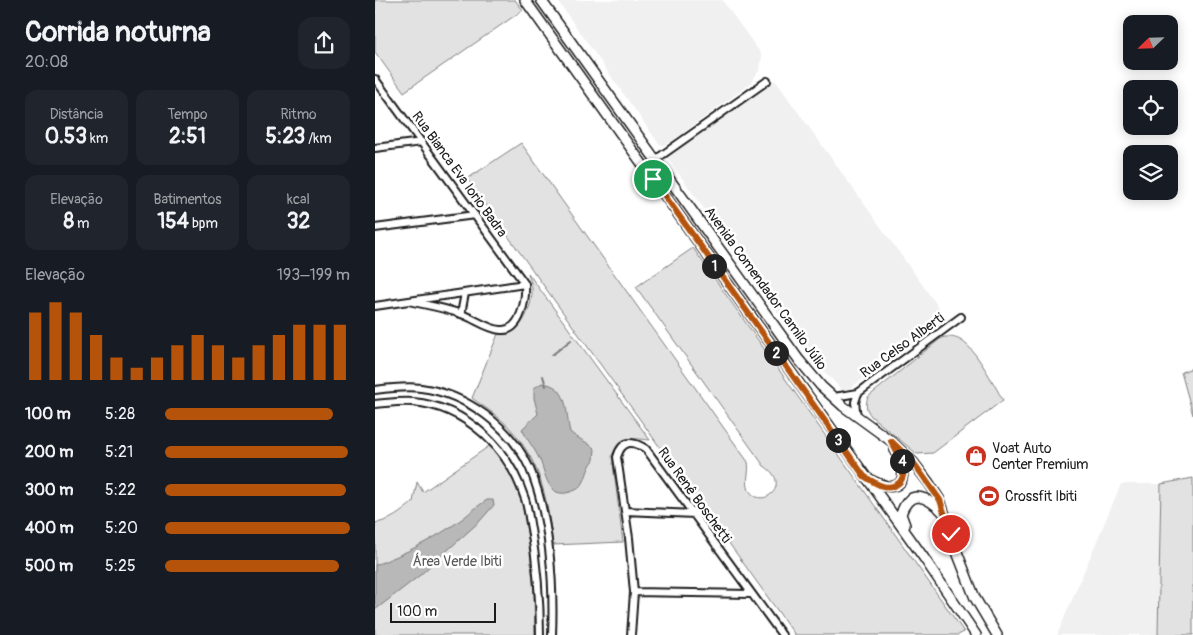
<!DOCTYPE html>
<html lang="pt">
<head>
<meta charset="utf-8">
<style>
  body { margin:0; font-family:Pangolin,sans-serif; background:#20242c; color:#f1f3f6; height:100vh; display:flex; flex-direction:column; font-size:19px; white-space:nowrap }
  * { box-sizing:border-box; margin:0 }
  p { font-size:16px; color:#9ea1a6 }
  .icon { flex:none; width:28px; height:28px; fill:none; stroke:currentColor; stroke-width:2; stroke-linecap:round; stroke-linejoin:round }
  .map { position:relative; flex:1; overflow:hidden }
  .sheet { display:flex; flex-direction:column; background:#171b24; width:375px }
  .sheet>* { flex:none }
  .needle { width:32px; rotate:247deg }
  .tools { position:absolute; left:748px; top:15px; display:grid; gap:10px }
  .tools a { display:grid; place-items:center; width:55px; height:55px; border-radius:10px; background:#171b24; box-shadow:0 2px 12px #0003; font-size:25px }
  .scale { position:absolute; left:15px; bottom:12px; width:106px; box-sizing:border-box; padding-left:5px; border:2px solid #1c1c1c; border-top:0; font-size:14px; line-height:18px; white-space:nowrap; color:#1c1c1c; -webkit-text-stroke:4px #fff; paint-order:stroke }
  .pin { position:absolute; display:grid; place-items:center; width:42px; height:42px; color:#fff; margin:-21px; border:2px solid #fff; border-radius:50%; box-shadow:0 1px 5px #0007 }
  .km { position:absolute; width:25px; height:25px; margin:-12px; border-radius:50%; background:#222; color:#fff; font-size:14px; line-height:25px; text-align:center }
  .round { display:grid; place-items:center; flex:none; width:52px; height:52px; border-radius:15px; background:#20242c }
  .head { display:flex; align-items:center; justify-content:space-between; height:85px; padding:0 25px }
  h1 { font-size:28px; font-weight:700; line-height:38px }
  .stats { display:grid; grid-template-columns:repeat(3,1fr); gap:8px; height:85px; padding:5px 25px }
  .stats div { display:grid; align-content:center; border-radius:12px; background:#20242c; text-align:center }
  .stats b { font-size:21px; font-weight:700 }
  .stats small { font-size:14px; font-weight:400 }
  .stats p { font-size:14px }
  .chart { height:140px; padding:10px 25px }
  .chart p { display:flex; justify-content:space-between }
  .chart svg { width:100%; height:90px; margin-top:5px; stroke:#b45309; stroke-width:6 }
  ul { padding:0 25px; list-style:none; font-size:16px }
  li { display:grid; grid-template-columns:80px 60px 1fr; align-items:center; height:38px }
  li i { height:12px; border-radius:6px; background:#b45309 }
  main { display:flex; flex:1; min-height:0 }
  .map>svg:first-child { display:block }
  .built { fill:#f0f0f0 }
  .green { fill:#e2e2e2; stroke:#7f7f7f }
  .water { fill:#b8b8b8; stroke:#7a7a7a }
  .lines { fill:none; stroke-linecap:round; stroke-linejoin:round }
  .stream { stroke:#7a7a7a; stroke-width:2 }
  .street-casing { stroke:#1c1c1c; stroke-width:10 }
  .secondary-casing { stroke:#1c1c1c; stroke-width:12 }
  .street { stroke:#fff; stroke-width:6 }
  .secondary { stroke:#fff; stroke-width:9 }
  .route-casing { stroke:#fff; stroke-width:10 }
  .route { stroke:#b45309; stroke-width:6 }
  .labels { text-anchor:middle; stroke-width:5; stroke-linejoin:round; paint-order:stroke }
  .street-label { font-size:14px; fill:#1c1c1c; stroke:#fff }
  .poi-label { font-size:14px; fill:#1c1c1c; stroke:#fff; text-anchor:start }
  .park-label { font-size:14px; fill:#575757; stroke:#fff }
</style>
</head>
<body>
<main>
<section class="sheet">
<div class="head"><div><h1>Corrida noturna</h1><p>20:08</p></div><a class="round"><svg class="icon" aria-label="share" viewBox="0 0 24 24"><path d="M12 15V3M7 8l5-5 5 5M5 13v7h14v-7"/></svg></a></div>
<div class="stats">
<div><p>Distância</p><b>0.53<small> km</small></b></div>
<div><p>Tempo</p><b>2:51</b></div>
<div><p>Ritmo</p><b>5:23<small> /km</small></b></div>
</div>
<div class="stats">
<div><p>Elevação</p><b>8<small> m</small></b></div>
<div><p>Batimentos</p><b>154<small> bpm</small></b></div>
<div><p>kcal</p><b>32</b></div>
</div>
<div class="chart"><p><span>Elevação</span>193–199 m</p>
<svg viewBox="0 0 160 44" preserveAspectRatio="none"><path d="M5 44V11M15 44V6M25 44V11M35 44V22M45 44V33M55 44V38M65 44V33M75 44V27M85 44V22M95 44V27M105 44V33M115 44V27M125 44V22M135 44V17M145 44V17M155 44V17"/></svg>
</div>
<ul>
<li><b>100 m</b>5:28<i style="width:91%"></i></li>
<li><b>200 m</b>5:21<i style="width:99%"></i></li>
<li><b>300 m</b>5:22<i style="width:98%"></i></li>
<li><b>400 m</b>5:20<i style="width:100%"></i></li>
<li><b>500 m</b>5:25<i style="width:94%"></i></li>
</ul>
</section>
<div class="map">
<svg width="818" height="635" viewBox="0 0 818 635">
  <rect width="100%" height="100%" fill="#fff"/>
  <filter id="ink" filterUnits="userSpaceOnUse"><feTurbulence type="fractalNoise" baseFrequency=".02" numOctaves="2"/><feDisplacementMap in="SourceGraphic" scale="10" xChannelSelector="R" yChannelSelector="G"/><feConvolveMatrix kernelMatrix="1 2 1 2 8 2 1 2 1" color-interpolation-filters="sRGB"/></filter>
  <g filter="url(#ink)">
    <path class="built" d="M 182,0 L 347,0 L 387,55 L 385,69 L 375,84 L 294,143 L 289,145 L 284,144 Z
      M 400,80 L 572,319 L 471,391 L 466,389 L 449,371 L 421,338 L 292,157 Z
      M 746,484 L 786,484 L 783,635 L 682,635 Z"/>
    <path class="green" d="M 0,0 L 140,0 L 148,10 L 29,92 L 0,52 Z
      M 146,143 L 373,462 C 375,472 370,481 374,490 C 386,511 419,485 389,466 L 261,287 L 318,248 L 589,632 L 583,635 L 420,635 L 92,179 Z
      M 153,273 L 275,440 C 256,438 245,436 237,456 L 248,542 L 178,545 C 172,501 168,468 139,433 C 128,419 112,409 97,398 L 123,334 C 145,340 158,306 157,289 C 157,283 154,278 153,273 Z
      M 570,337 C 575,337 580,337 585,340 C 600,347 619,385 628,400 L 558,453 L 542,454 L 496,416 C 491,409 490,405 493,397 L 565,339 Z
      M 818,368 L 818,415 L 806,372 Z
      M 117,444 L 132,464 L 130,466 L 133,465 L 145,491 L 155,548 L 159,594 L 160,635 L 0,635 L 0,523 C 16,521 26,512 38,502 L 42,482 L 48,492 Z
      M 818,478 L 818,635 L 783,635 L 786,484 Z"/>
    <path class="water" d="M 167,383 C 195,386 190,412 195,432 C 204,440 210,440 220,449 L 219,460 C 211,469 212,480 205,487 C 202,490 198,491 195,492 C 173,499 171,475 165,460 C 160,449 152,440 147,429 L 163,414 L 159,398 L 159,388 Z
      M 112,500 L 118,500 L 119,505 L 105,521 L 44,576 L 0,610 L 0,565 C 30,554 61,538 87,519 C 95,513 102,506 112,500 Z"/>
    <g class="lines">
      <path class="stream" d="M 177,355 L 196,340
        M 168,376 L 171,386"/>
      <g class="street-casing">
        <path id="street" d="M 0,79 L 150,284
          M 0,148 L 47,142
          M 280,160 L 392,81
          M 0,228 L 100,215
          M 34,301 C 51,305 70,308 86,314 C 99,318 112,329 126,330 C 146,332 151,299 150,284
          M 0,306 L 150,284
          M 86,314 L 90,293
          M 0,390 C 15,388 31,386 46,388 C 92,394 136,427 155,469 C 175,516 179,585 177,635
          M 459,397 L 483,393 L 586,317
          M 0,404 C 13,403 25,401 38,402 C 92,407 134,449 150,499 C 153,508 154,519 156,529 C 162,564 165,599 165,635
          M 482,417 L 480,402 L 483,393
          M 250,511 L 320,514
          M 259,592 L 376,594
          M 256,635 L 259,592 L 254,538 L 242,457 C 247,440 257,440 271,449 L 407,635"/>
      </g>
      <g class="secondary-casing">
        <path id="secondary" d="M 150,0 L 549,558 L 601,635
          M 166,0 L 424,360 L 446,386 L 468,406 L 516,441 L 538,462 L 554,483 L 565,500 L 582,552 L 600,598 L 622,635
          M 494,479 C 525,497 537,480 520,450
          M 530,525 L 526,514 C 535,486 554,498 569,513"/>
      </g>
      <use href="#street" class="street"/>
      <use href="#secondary" class="secondary"/>
    </g>
  </g>
  <g class="lines" filter="url(#ink)">
    <g class="route-casing">
      <path id="route" d="M 278,179 L 489,476 C 500,483 513,493 525,482 C 529,477 529,472 528,467 C 526,458 520,449 516,441 L 538,462 L 565,500 L 576,534"/>
    </g>
    <use href="#route" class="route"/>
  </g>
  <defs>
    <g id="shop-disc" transform="scale(1.125)"><circle r="9.5" fill="#c8321e" stroke="#fff"/><path d="M-5-2.5h2.3a2.7 3.5 0 0 1 5.4 0H5L5.5 6h-11ZM-1.5-2.5h3a1.5 2.3 0 0 0-3 0Z" fill="#fff"/></g>
    <g id="stadium-disc" transform="scale(1.125)"><circle r="9.5" fill="#c8321e" stroke="#fff"/><path d="M0-5a6.5 5 0 1 0 0 10a6.5 5 0 1 0 0-10ZM-3.5-1.8h7v3.6h-7Z" fill="#fff"/></g>
  </defs>
  <g fill-rule="evenodd">
    <use href="#shop-disc" x="601" y="456"/>
    <use href="#stadium-disc" x="614" y="496"/>
  </g>
  <g class="labels">
    <g class="street-label">
      <text transform="translate(85 174) rotate(54)" y="5">Rua Bianca Eva Iorio Badra</text>
      <text transform="translate(391 288) rotate(54)" y="5">Avenida Comendador Camilo Júlio</text>
      <text transform="translate(527 345) rotate(-36)" y="5">Rua Celso Alberti</text>
      <text transform="translate(320 495) rotate(54)" y="5">Rua Renê Boschetti</text>
    </g>
    <g class="poi-label">
      <text x="617" y="453">Voat Auto<tspan x="617" dy="16">Center Premium</tspan></text>
      <text x="630" y="501">Crossfit Ibiti</text>
    </g>
    <g class="park-label">
      <text x="82" y="566">Área Verde Ibiti</text>
    </g>
  </g>
</svg>
<div class="tools">
<a><svg class="needle" viewBox="-14 -14 28 28"><path d="M0-13l5 13h-10z" fill="#e53935"/><path d="M0 13l5-13h-10z" fill="#9ea1a6"/></svg></a>
<a><svg class="icon" aria-label="locate" viewBox="0 0 24 24"><circle cx="12" cy="12" r="6"/><path d="M12 2v4M12 18v4M2 12h4M18 12h4"/></svg></a>
<a><svg class="icon" aria-label="layers" viewBox="0 0 24 24"><path d="M12 4l9 5-9 5-9-5zM3 14l9 5 9-5"/></svg></a>
</div>
<div class="scale">100 m</div>
<div class="pin" style="left:278px;top:179px;background:#1e9e55"><svg class="icon" aria-label="arrive" viewBox="0 0 24 24"><path d="M6 21V4h12l-3 4 3 4H6"/></svg></div>
<div class="pin" style="left:576px;top:534px;background:#d93025"><svg class="icon" aria-label="check" viewBox="0 0 24 24"><path d="M5 12l5 5 9-10"/></svg></div>
<b class="km" style="left:339px;top:266px">1</b>
<b class="km" style="left:401px;top:353px">2</b>
<b class="km" style="left:463px;top:440px">3</b>
<b class="km" style="left:527px;top:461px">4</b>
</div>
</main>
</body>
</html>
